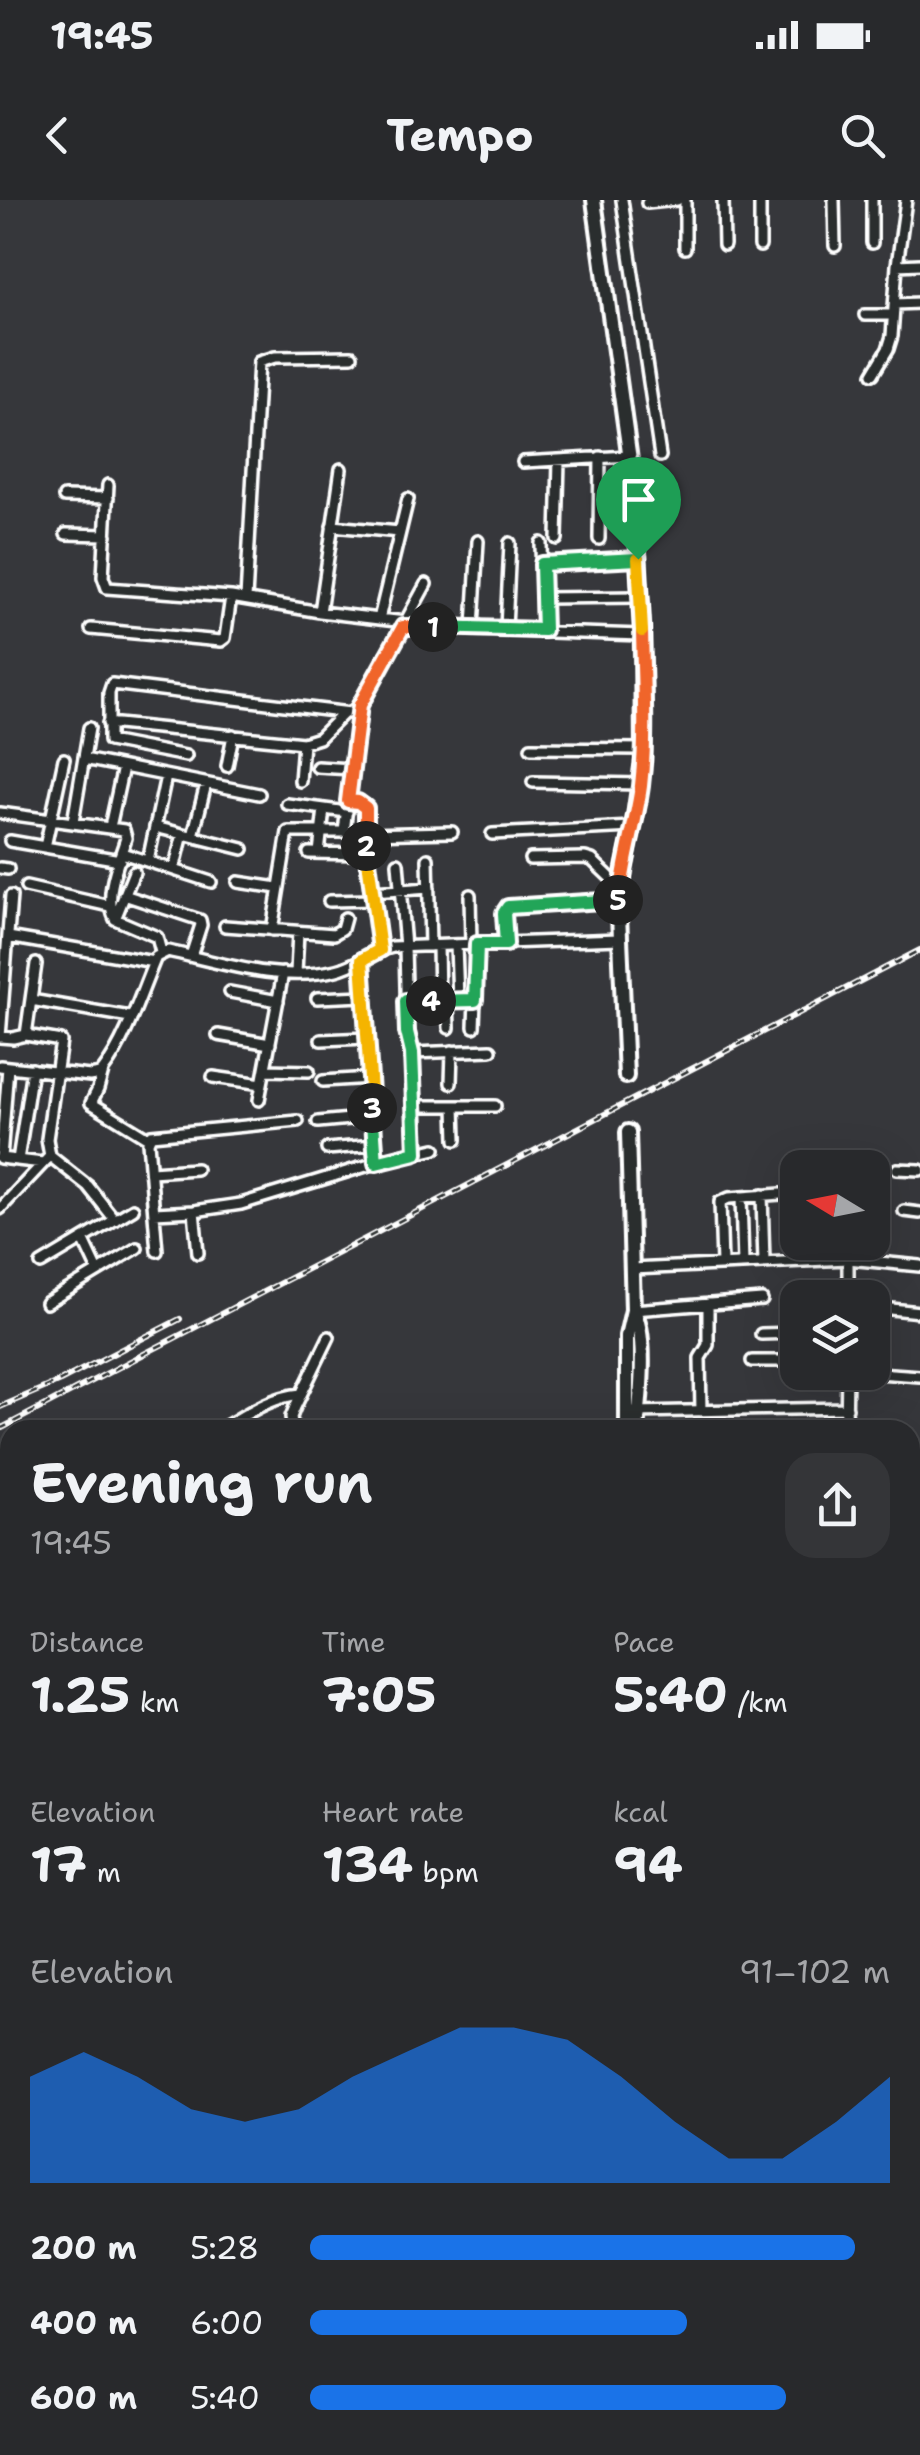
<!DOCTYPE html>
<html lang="en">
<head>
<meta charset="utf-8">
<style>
  body { margin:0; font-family:"Shantell Sans",sans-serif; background:#343538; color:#f1f3f6; height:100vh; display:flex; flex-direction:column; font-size:38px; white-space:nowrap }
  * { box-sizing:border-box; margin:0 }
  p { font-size:32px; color:#a5a6a9 }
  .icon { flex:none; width:55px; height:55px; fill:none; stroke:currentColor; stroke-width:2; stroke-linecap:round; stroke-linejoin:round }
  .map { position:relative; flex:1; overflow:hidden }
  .side { position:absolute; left:0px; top:1220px; width:920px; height:1035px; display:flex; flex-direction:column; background:#28292c; border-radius:30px 30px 0 0; box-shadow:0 10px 40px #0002,0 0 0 2px #444548 }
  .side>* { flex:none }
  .needle { width:65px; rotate:280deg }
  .fabs { position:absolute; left:780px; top:950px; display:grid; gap:20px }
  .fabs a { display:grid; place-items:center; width:110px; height:110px; border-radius:20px; background:#28292c; box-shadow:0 10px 40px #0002,0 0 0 2px #444548; font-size:50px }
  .pin { position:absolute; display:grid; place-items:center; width:85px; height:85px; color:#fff; margin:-102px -42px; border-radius:50% 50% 50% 0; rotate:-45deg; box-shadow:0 0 10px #0007 }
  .pin .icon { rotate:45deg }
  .km { position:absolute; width:50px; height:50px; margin:-25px; border-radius:50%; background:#222; color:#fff; font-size:28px; line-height:50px; text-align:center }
  .round { display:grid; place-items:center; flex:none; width:105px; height:105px; border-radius:30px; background:#343538 }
  .head { display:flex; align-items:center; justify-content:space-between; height:170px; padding:0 30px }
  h1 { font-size:55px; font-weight:700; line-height:75px }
  .figures { display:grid; grid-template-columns:repeat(3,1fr); gap:15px; height:170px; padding:10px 30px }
  .figures div { display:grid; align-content:center }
  .figures b { font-size:50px; font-weight:700 }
  .figures small { font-size:28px; font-weight:400 }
  .figures p { font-size:28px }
  .chart { height:280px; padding:20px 30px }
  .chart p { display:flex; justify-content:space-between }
  .chart svg { width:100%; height:180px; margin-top:10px; fill:#1a73e8; opacity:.7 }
  ul { padding:0 30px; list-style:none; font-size:32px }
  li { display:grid; grid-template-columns:160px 120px 1fr; align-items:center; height:75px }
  li i { height:25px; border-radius:12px; background:#1a73e8 }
  .status { display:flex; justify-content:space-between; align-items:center; height:70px; padding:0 50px; background:#28292c; direction:ltr }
  .status svg { height:28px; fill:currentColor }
  header { display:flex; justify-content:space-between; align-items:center; height:130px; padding:0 30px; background:#28292c; font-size:45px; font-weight:700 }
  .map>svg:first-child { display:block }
  .green { fill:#61694f; stroke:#b0b4a7; stroke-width:2.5 }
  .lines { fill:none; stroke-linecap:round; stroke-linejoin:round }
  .street-casing { stroke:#fff; stroke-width:16 }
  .secondary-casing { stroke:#fff; stroke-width:20 }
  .street { stroke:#2a2d2e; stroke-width:9 }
  .secondary { stroke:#2a2d2e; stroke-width:12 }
  .rail-casing { stroke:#fff; stroke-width:6 }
  .rail { stroke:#2a2d2e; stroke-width:2.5; stroke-dasharray:8; stroke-linecap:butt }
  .split-1-casing { stroke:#fff; stroke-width:20 }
  .split-2-casing { stroke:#fff; stroke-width:20 }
  .split-3-casing { stroke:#fff; stroke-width:20 }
  .split-4-casing { stroke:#fff; stroke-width:20 }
  .split-5-casing { stroke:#fff; stroke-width:20 }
  .split-6-casing { stroke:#fff; stroke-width:20 }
  .split-7-casing { stroke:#fff; stroke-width:20 }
  .split-1 { stroke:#22a559; stroke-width:12 }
  .split-2 { stroke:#f0652b; stroke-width:12 }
  .split-3 { stroke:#f5b400; stroke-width:12 }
  .split-4 { stroke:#22a559; stroke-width:12 }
  .split-5 { stroke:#22a559; stroke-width:12 }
  .split-6 { stroke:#f0652b; stroke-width:12 }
  .split-7 { stroke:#f5b400; stroke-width:12 }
</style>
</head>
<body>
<div class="status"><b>19:45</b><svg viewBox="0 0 49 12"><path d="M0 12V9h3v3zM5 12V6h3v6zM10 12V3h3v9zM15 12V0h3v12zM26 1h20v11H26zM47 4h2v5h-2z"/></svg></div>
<header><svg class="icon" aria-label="back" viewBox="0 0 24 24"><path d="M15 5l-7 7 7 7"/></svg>Tempo<svg class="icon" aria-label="search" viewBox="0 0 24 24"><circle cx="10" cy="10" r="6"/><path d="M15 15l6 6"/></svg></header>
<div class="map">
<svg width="920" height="2255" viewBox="0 0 920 2255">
  <rect width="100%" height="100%" fill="#36373b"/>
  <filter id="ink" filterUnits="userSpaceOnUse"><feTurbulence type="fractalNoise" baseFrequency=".01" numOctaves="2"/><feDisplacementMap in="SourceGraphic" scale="20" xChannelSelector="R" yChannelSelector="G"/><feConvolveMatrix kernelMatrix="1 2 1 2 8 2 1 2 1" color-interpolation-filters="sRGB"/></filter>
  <g filter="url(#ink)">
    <path class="green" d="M 910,1708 L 920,1708 L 920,1932 L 910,1932 Z"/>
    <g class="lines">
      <g class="street-casing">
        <path id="street" d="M 622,0 L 660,256
          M 685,0 L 685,48
          M 723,0 L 724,45
          M 760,0 L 760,46
          M 834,0 L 835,46
          M 647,3 L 677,0
          M 872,43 L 872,0
          M 897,65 L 920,64
          M 895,104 L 920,103
          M 865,115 L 892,115
          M 873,174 L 888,149 L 892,136 L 897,65 L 906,0
          M 523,262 L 629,256
          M 108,285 L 103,377 L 107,388 L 231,397 L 320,412 L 405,422
          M 64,297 L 108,298
          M 332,326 L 400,332
          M 66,334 L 106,335
          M 557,339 L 559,260
          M 599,339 L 600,257
          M 541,343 L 543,431
          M 542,364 L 638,359
          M 543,398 L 640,397
          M 246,399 L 259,162 L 275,157 L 352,156
          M 320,412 L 341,269
          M 379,419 L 408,299
          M 403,427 L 642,435
          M 473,427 L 478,341
          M 91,429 L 221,441 L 225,438 L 231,397
          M 506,429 L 510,343
          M 108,523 L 303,543 L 319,538 L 343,514
          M 531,548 L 643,549
          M 186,556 L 109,541 L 109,493 L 112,484 L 350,513 L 360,505 L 426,384
          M 84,559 L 259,594
          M 227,566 L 233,535
          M 317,567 L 352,569
          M 300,581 L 303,543
          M 533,582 L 641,584
          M 348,601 L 359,602 L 366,608 L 366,654 L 381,750
          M 287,604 L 347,612
          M 0,613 L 124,630 L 126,638 C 119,661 103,696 115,719 L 157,737 L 161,752
          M 73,622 L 89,528
          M 110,627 L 123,567
          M 155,627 L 243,649
          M 366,634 L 452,632
          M 492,634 L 633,627
          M 193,636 L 206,584
          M 10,641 L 120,660
          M 45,647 L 64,559
          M 122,653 L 211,682
          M 309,653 L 366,654
          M 319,653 L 324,609
          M 428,659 L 430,746
          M 530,659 L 585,658 L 592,660 L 621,688
          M 148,661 L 166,576
          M 398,663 L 405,747 L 407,827 L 412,853 L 416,953
          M 0,668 L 8,669
          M 174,670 L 183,634
          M 238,682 L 278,688
          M 26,687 L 110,706
          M 372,692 L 429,688
          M 124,695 L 200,720 L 201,725 L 191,756
          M 470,695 L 471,745
          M 329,701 L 373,700
          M 115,719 L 134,672
          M 225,726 L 334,734 L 342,729 L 345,718
          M 272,730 L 288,632 L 344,632 L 359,508
          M 8,737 L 154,762
          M 506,743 L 504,713 L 509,707 L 620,700
          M 456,745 L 458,800
          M 438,746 L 439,800
          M 362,760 L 376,963
          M 296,773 L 298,732
          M 230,792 L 278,801
          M 317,798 L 364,796
          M 31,800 L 130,817
          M 448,800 L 449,828
          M 406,801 L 475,800
          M 474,827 L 477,744
          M 26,835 L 36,764
          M 218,835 L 270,844
          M 0,837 L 13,838 L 26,835 L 61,841 L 47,939 L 50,956 L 88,986 L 115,1020
          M 0,837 L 11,696
          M 321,840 L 367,838
          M 412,853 L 491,850
          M 0,866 L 90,876 C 98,874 99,876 104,869 C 126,841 142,790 156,757 L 168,751 C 221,763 281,783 336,770 C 357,765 372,751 393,747 L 620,739
          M 265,870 L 309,871
          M 103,871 L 98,889 L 91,903 L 148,938
          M 213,877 L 262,884
          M 323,881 L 370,878
          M 451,883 L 452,851
          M 259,900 L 283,773
          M 415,906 L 495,906
          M 455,906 L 456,940
          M 318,922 L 372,917
          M 327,949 L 374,945
          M 0,958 L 43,963
          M 1,958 L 8,867
          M 18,960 L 32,869
          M 897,969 L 920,970
          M 151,972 L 196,969
          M 762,995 L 764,1062
          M 741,997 L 743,1064
          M 0,1009 L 50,956
          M 194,1011 L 198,1053
          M 904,1011 L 920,1013
          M 154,1013 L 194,1011 L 241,1004 L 376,963 L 435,949
          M 83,1039 L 98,1071
          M 157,1051 L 148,942 L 151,935 L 298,921
          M 41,1064 L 133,1009
          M 722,1064 L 720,1002 L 729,998 L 781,994
          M 632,1069 L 848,1059 L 920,1066
          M 848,1098 L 848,1059
          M 46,1103 L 137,1048
          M 872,1107 L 920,1112
          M 633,1110 L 762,1100
          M 790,1111 L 798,1110
          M 761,1134 L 798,1133
          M 752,1161 L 798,1161
          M 863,1172 L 920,1176
          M 701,1211 L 700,1158 L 708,1145 L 708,1104
          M 635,1212 L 847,1208
          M 221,1229 C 247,1214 270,1197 301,1194
          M 293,1230 L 291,1217 L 295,1207 L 329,1137
          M 846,1230 L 847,1172
          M 910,1393 L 911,1434
          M 0,1447 L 10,1447
          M 4,1492 L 10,1524
          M 0,1540 L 10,1538
          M 910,1621 L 920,1621
          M 0,1860 L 10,1876
          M 0,1888 L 10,1884
          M 0,1938 L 10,1935
          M 0,1987 L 10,1982
          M 919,2020 L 920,2020
          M 0,2234 L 10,2233
          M 136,2245 L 142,2255
          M 222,2245 L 223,2255
          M 357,2255 L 391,2245"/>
      </g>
      <g class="secondary-casing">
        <path id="secondary" d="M 594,0 L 635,296 L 642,425 L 643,560 L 635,616 L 624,669 L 619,715 L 626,876
          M 633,1110 C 648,1133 640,1202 637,1230
          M 627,1230 L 627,1136 L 633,1110 L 628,932
          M 910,1273 L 920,1273
          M 910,1288 L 920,1288
          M 0,1315 L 10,1311
          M 0,1326 L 10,1323
          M 0,1653 L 10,1652
          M 910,1693 L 920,1693
          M 910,1946 L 920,1946
          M 0,2090 L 10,2087
          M 0,2096 L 10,2112
          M 91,2245 L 97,2255
          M 410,2245 L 413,2255
          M 748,2245 L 749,2255
          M 763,2245 L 764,2255"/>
      </g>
      <use href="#street" class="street"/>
      <use href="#secondary" class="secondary"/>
      <g class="rail-casing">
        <path id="rail" d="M 0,1207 L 60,1181 L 180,1119
          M 0,1229 L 920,750"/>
      </g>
      <use href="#rail" class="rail"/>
    </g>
  </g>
  <g class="lines" filter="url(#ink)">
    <g class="split-1-casing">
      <path id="split-1" d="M 433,427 L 544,430 L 542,364 L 638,359"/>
    </g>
    <g class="split-2-casing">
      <path id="split-2" d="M 366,646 L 366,608 L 358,602 L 348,601 L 360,505 L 403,427 L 433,427"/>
    </g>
    <g class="split-3-casing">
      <path id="split-3" d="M 366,646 L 380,750 L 362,760 L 372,908"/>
    </g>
    <g class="split-4-casing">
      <path id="split-4" d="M 372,908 L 376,963 L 416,953 L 412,853 L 407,832 L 406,801 L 431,801"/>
    </g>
    <g class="split-5-casing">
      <path id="split-5" d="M 431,801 L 475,800 L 477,744 L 506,744 L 504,713 L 508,707 L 618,700"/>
    </g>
    <g class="split-6-casing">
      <path id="split-6" d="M 618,700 L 620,700 C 623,661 636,624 641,586 C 647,535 643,482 642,431"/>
    </g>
    <g class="split-7-casing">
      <path id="split-7" d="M 638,359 L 642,431"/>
    </g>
    <use href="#split-1" class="split-1"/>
    <use href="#split-2" class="split-2"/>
    <use href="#split-3" class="split-3"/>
    <use href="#split-4" class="split-4"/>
    <use href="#split-5" class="split-5"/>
    <use href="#split-6" class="split-6"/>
    <use href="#split-7" class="split-7"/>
  </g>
</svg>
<div class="fabs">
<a><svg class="needle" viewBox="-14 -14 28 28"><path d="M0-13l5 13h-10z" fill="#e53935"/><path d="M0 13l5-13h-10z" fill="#a5a6a9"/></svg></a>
<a><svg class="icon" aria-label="layers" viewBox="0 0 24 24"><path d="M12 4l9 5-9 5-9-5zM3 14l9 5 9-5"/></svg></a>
</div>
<div class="pin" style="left:638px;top:359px;background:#1e9e55"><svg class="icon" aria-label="arrive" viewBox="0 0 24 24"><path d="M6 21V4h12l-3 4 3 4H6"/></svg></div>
<b class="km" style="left:433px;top:427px">1</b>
<b class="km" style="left:366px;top:646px">2</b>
<b class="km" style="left:372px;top:908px">3</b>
<b class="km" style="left:431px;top:801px">4</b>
<b class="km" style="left:618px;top:700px">5</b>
<section class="side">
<div class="head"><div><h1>Evening run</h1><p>19:45</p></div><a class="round"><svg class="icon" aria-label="share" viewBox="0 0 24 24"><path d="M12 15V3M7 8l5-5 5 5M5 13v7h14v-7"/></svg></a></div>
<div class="figures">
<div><p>Distance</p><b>1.25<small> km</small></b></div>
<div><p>Time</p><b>7:05</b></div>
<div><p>Pace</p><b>5:40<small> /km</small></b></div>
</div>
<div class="figures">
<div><p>Elevation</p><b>17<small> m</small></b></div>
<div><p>Heart rate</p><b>134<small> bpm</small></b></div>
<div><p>kcal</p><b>94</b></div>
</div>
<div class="chart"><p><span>Elevation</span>91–102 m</p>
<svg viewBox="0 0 160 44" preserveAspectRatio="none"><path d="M0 44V18L10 12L20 18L30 26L40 29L50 26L60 18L70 12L80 6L90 6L100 9L110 18L120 29L130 38L140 38L150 29L160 18V44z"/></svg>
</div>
<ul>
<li><b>200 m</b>5:28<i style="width:94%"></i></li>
<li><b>400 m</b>6:00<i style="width:65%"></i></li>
<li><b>600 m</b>5:40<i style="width:82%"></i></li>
</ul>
</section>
</div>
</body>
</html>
